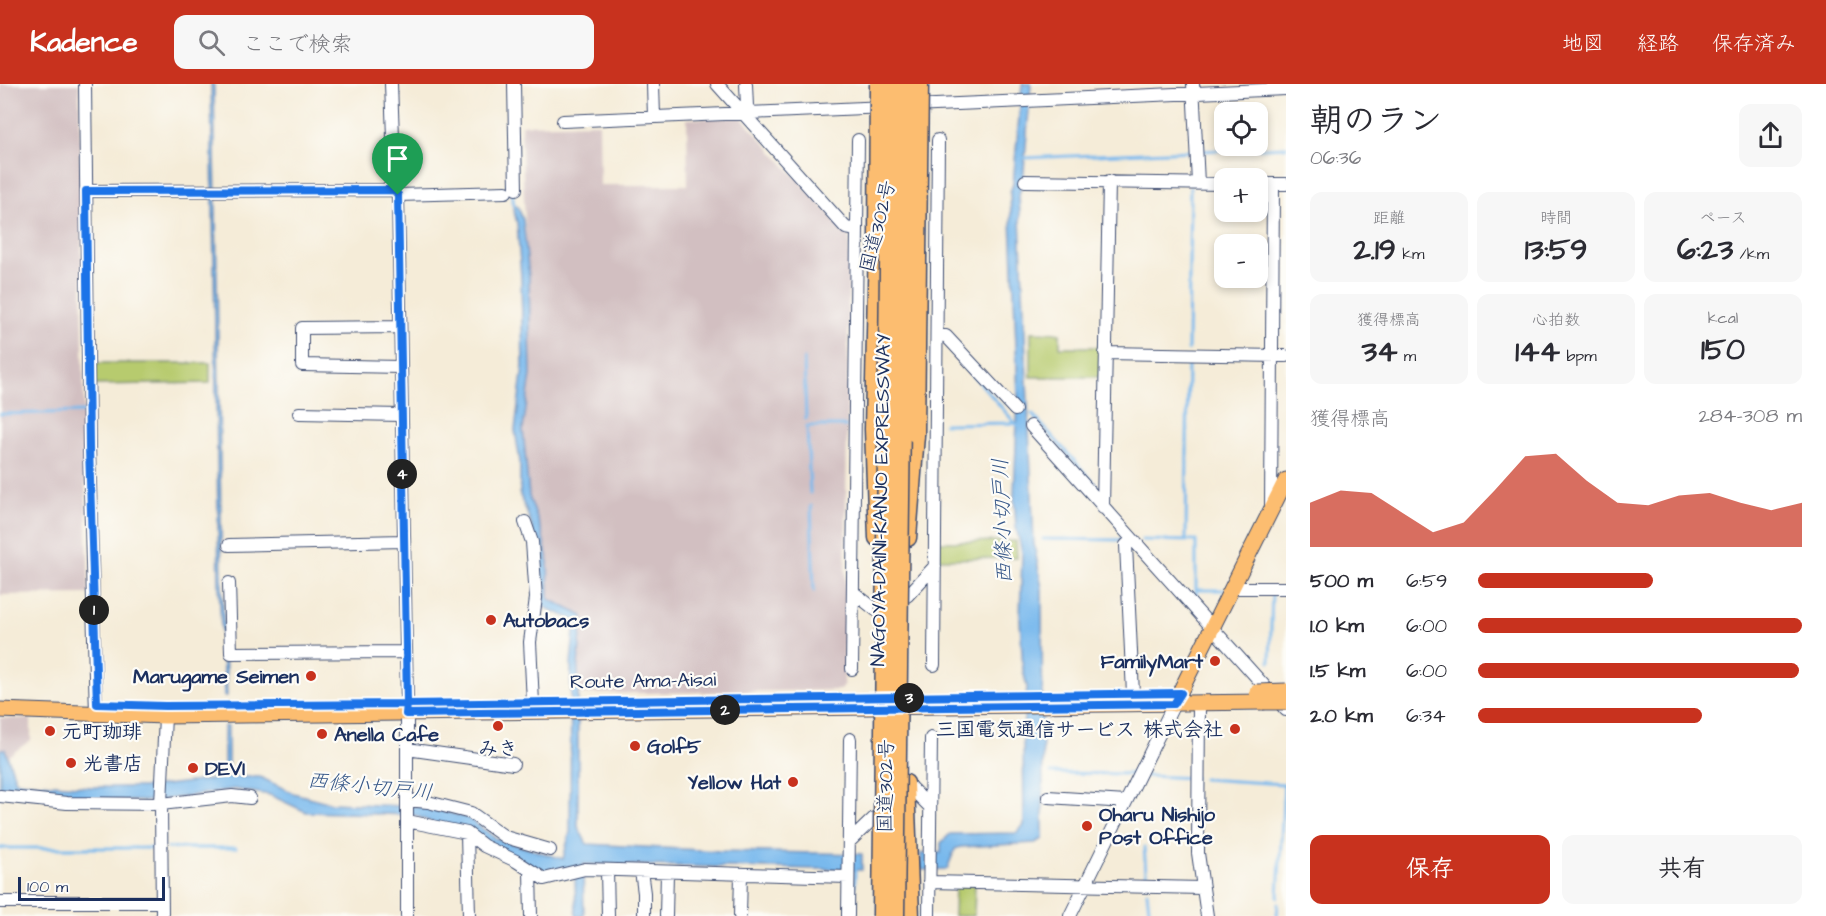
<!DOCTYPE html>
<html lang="ja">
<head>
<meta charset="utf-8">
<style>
  body { margin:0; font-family:"Architects Daughter","Klee One",sans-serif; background:#f7f7f7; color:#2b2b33; height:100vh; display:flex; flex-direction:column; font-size:22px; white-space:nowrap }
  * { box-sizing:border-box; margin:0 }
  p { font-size:20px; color:#7c7c81 }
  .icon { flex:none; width:33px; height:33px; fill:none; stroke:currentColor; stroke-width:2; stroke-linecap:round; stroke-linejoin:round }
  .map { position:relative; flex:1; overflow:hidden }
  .panel { display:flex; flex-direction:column; background:#fff; width:540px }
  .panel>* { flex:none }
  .fabs { position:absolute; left:1214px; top:18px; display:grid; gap:12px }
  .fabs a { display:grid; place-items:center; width:54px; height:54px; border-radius:12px; background:#fff; box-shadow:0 3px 9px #0003; font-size:30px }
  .scale { position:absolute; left:18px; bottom:15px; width:147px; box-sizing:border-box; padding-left:6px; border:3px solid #1b2f5e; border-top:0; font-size:16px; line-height:21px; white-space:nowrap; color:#1b2f5e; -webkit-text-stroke:4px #fdfcf7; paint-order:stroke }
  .pin { position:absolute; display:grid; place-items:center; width:51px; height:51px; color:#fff; margin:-62px -26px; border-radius:50% 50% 50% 0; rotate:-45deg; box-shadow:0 0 6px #0007 }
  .pin .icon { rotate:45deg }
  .km { position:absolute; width:30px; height:30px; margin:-15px; border-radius:50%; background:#222; color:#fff; font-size:16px; line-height:30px; text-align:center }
  .round { display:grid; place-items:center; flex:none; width:63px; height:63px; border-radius:12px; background:#f7f7f7 }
  .overview { display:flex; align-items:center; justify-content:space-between; height:102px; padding:0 24px }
  h1 { font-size:33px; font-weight:700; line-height:45px }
  .stats { display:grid; grid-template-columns:repeat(3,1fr); gap:9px; height:102px; padding:6px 24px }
  .stats div { display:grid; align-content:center; border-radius:12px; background:#f7f7f7; text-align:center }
  .stats b { font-size:30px; font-weight:700 }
  .stats small { font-size:16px; font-weight:400 }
  .stats p { font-size:16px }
  .chart { height:168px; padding:12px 24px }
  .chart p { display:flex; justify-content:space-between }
  .chart svg { width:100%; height:108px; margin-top:6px; fill:#c8321e; opacity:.7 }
  .action { display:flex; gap:12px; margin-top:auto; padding:12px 24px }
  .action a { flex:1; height:69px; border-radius:12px; background:#c8321e; color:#fff; font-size:24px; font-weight:700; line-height:69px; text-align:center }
  .action a+a { background:#f7f7f7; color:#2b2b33 }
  ul { padding:0 24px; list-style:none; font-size:20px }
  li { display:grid; grid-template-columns:96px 72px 1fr; align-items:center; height:45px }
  li i { height:15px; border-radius:8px; background:#c8321e }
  header { display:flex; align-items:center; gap:36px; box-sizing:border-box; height:84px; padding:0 30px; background:#c8321e; color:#fff }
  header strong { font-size:28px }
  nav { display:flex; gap:33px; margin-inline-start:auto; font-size:21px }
  .search { width:420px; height:54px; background:#f7f7f7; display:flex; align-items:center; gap:15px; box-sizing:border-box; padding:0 21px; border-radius:12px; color:#7c7c81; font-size:22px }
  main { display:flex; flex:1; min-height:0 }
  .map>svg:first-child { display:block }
  .industrial { fill:#d2bfc1 }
  .green { fill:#b7cb6e; stroke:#697d66; stroke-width:1.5 }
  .water { fill:#79b9ed; stroke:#4a74a6; stroke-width:1.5 }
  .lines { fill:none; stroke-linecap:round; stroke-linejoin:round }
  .stream { stroke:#79b9ed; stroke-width:3 }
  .minor-casing { stroke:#3c4b70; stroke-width:14 }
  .major-casing { stroke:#3c4b70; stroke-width:17 }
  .highway-casing { stroke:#3c4b70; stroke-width:19 }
  .minor { stroke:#fff; stroke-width:12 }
  .major { stroke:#fcbd6f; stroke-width:15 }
  .highway { stroke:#fcbd6f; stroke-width:16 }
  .major-bridge-casing { stroke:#3c4b70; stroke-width:17; stroke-linecap:butt }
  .highway-bridge-casing { stroke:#3c4b70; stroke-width:19; stroke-linecap:butt }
  .major-bridge { stroke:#fcbd6f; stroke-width:15 }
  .highway-bridge { stroke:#fcbd6f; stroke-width:16 }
  .route-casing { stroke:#fff; stroke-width:12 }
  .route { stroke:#1a73e8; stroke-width:8 }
  .poi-dot { fill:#c8321e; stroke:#fdfcf7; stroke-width:2 }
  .labels { text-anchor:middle; stroke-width:4.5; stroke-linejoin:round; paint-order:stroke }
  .street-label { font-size:20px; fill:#1b2f5e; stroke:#fdfcf7 }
  .poi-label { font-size:20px; font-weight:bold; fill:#1b2f5e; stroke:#fdfcf7; text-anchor:start }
  .water-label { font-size:21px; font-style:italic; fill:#375889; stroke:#fdfcf7 }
</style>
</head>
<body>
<header>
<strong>Kadence</strong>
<div class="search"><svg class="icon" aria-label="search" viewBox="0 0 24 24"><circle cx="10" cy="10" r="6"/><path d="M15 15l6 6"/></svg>ここで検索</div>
<nav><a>地図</a><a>経路</a><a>保存済み</a></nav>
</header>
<main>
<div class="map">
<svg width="1286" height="832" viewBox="0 0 1286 832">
  <rect width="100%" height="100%" fill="#fdfcf7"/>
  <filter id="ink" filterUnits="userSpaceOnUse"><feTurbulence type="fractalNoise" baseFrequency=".0167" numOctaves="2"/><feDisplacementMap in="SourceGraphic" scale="12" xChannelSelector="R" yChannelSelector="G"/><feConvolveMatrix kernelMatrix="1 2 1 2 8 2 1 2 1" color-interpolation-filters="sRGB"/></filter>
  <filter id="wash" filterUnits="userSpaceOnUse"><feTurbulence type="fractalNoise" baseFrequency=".008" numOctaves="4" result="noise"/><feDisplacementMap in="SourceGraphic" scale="24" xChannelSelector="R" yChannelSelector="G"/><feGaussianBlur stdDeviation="1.35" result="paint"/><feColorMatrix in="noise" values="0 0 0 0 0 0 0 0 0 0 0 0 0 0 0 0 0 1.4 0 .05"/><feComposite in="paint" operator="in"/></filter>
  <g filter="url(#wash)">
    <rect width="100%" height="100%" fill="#f5ecd8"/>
    <path class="industrial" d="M 0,0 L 79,0 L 84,327 L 0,330 Z
      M 741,33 L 849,152 L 844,601 L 840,606 L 579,610 L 578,581 L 583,532 L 549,515 L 548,476 L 542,448 L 529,412 L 523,345 L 531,283 L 521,41 L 599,39 L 600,101 L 688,101 L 687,35 Z
      M 83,329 L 89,510 L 0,511 L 0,331 Z
      M 0,634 L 31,635 L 31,656 L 7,673 L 5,665 L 0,665 Z"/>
    <path class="green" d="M 1031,248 L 1060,249 L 1060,263 L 1101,263 L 1101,293 L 1031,293 Z
      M 94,279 L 210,279 L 210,299 L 94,301 Z
      M 1016,457 L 1017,474 L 939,475 L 939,458 Z
      M 955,801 L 975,801 L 974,832 L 954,832 Z"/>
    <path class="water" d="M 211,0 L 214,0 L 222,499 L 227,612 L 224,612 L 219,500 Z
      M 1022,0 L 1031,0 L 1023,98 L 1019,110 L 1034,460 L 1042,504 L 1043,755 L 1035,759 L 960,763 L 955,765 L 947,785 L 921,786 L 921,769 L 941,769 L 941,759 L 950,750 L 1017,749 L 1024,741 L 1023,646 L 1027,603 L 1023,586 L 1020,536 L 1022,468 L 1016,443 L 1014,411 L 1018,314 L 1010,108 L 1013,100 Z
      M 512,119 L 518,123 L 523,136 L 529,193 L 531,291 L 523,345 L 529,412 L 542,448 L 548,476 L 549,515 L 583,532 L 578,581 L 578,743 L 587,760 L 719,767 L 862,770 L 862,786 L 583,780 L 584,832 L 576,832 L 575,792 L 548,790 L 415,731 L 306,728 L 270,711 L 234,705 L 154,717 L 68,716 L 0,709 L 0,665 L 5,665 L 16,697 L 90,703 L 149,703 L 224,694 L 224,642 L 228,642 L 228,693 L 260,693 L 293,709 L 331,719 L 427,723 L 468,734 L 497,755 L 563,775 L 570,748 L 571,579 L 575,536 L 541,522 L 541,500 L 531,439 L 520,411 L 520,378 L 515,346 L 523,282 L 521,193 L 517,139 Z"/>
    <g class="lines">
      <path class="stream" d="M 1201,67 L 1286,63
        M 1023,74 L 1192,67
        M 512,107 L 514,121
        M 1188,266 L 1190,104
        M 804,275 L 806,335
        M 968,285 L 1015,339
        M 0,330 L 85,328
        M 1032,330 L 1099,404
        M 944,340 L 1015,339 L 1021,344
        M 810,409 L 807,342 L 846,342
        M 811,422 L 814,507
        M 1043,455 L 1124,456
        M 1142,456 L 1196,457 L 1196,512
        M 1186,456 L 1188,274
        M 1196,506 L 1223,506
        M 1270,578 L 1272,507
        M 1051,689 L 1135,690
        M 1146,692 L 1195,694
        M 1203,695 L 1284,700 L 1278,813
        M 1144,763 L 1147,800
        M 0,764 L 155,764
        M 168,764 L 236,764
        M 1147,808 L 1150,832
        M 854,832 L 855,783
        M 1277,832 L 1278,820"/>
    </g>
  </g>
  <g filter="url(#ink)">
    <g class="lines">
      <g class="minor-casing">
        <path id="minor" d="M 85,0 L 89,363 L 96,630
          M 391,0 L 395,106 L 398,111 L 407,620 L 407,832
          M 514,0 L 516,105
          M 653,0 L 654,33
          M 717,0 L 846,144 L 857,146
          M 746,0 L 747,23 L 752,29
          M 1193,0 L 1198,99
          M 913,22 L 1286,5
          M 563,37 L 886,23
          M 1025,97 L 1224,100
          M 1257,100 L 1286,100
          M 86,107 L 395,106
          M 398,111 L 506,108
          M 400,243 L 302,244 L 302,281 L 400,283
          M 937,250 L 946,252 L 1015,326
          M 1105,269 L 1286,272
          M 299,329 L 401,331
          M 1031,342 L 1286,626
          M 1103,424 L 1109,97
          M 1271,426 L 1273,100
          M 525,438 L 532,458 L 536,514 L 530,558 L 533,619
          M 1132,456 L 1126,461 L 1133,610
          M 229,461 L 404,457
          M 229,499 L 231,569 L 406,568
          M 1233,504 L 1286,504
          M 853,508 L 876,526
          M 907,512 L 935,482
          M 934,581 L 938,56
          M 852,585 L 858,56
          M 1199,619 L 1198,769 L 1207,832
          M 407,665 L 513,680
          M 906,699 L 930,723
          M 0,712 L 67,719 L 161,720 L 232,712 L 250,714
          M 1048,713 L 1126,718
          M 407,716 L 428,718 L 471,729 L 505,753 L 550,766
          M 407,737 L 467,749 L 484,762 L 516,777 L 544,795 L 585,785 L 848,793
          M 467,749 L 469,832
          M 849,758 L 874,734
          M 607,786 L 608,832
          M 530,787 L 531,832
          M 641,787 L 644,809 L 644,832
          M 929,798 L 1202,804
          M 0,818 L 162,818
          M 162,832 L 161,720 L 165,632
          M 666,832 L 667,788
          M 740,832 L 741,790
          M 848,832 L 850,655
          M 929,832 L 931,654
          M 1070,832 L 1174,620"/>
      </g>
      <g class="major-casing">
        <path id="major" d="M 1174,620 L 1286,396
          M 0,626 L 165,632 L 1263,618"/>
      </g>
      <g class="highway-casing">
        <path id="highway" d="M 877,155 L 873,345 L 877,454
          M 908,454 L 916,351
          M 906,699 L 911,832"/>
      </g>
      <use href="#minor" class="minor"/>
      <use href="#major" class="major"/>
      <use href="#highway" class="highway"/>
      <g class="major-bridge-casing">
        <path id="major-bridge" d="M 1257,608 L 1286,607
          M 1263,618 L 1286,618"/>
      </g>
      <g class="highway-bridge-casing">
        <path id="highway-bridge" d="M 877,155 L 878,0
          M 916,351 L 920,0
          M 881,832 L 890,0
          M 896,832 L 906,0"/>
      </g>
      <use href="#major-bridge" class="major-bridge"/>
      <use href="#highway-bridge" class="highway-bridge"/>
    </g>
  </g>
  <g class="lines" filter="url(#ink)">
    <g class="route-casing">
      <path id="route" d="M 398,111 L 394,106 L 86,107 L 89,363 L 97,620 L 165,622 L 407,620 L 406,630 L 1174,620 L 1181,609 L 407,620 L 398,111"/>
    </g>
    <use href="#route" class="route"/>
  </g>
  <g class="poi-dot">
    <circle cx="491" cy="536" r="6"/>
    <circle cx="1215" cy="577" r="6"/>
    <circle cx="311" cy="592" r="6"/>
    <circle cx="498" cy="642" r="6"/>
    <circle cx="1235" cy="645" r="6"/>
    <circle cx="50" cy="647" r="6"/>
    <circle cx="322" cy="650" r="6"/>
    <circle cx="635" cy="662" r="6"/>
    <circle cx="71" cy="679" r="6"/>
    <circle cx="193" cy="684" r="6"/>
    <circle cx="793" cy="698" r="6"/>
    <circle cx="1087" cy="742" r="6"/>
  </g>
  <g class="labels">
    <g class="street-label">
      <text transform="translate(877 142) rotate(-76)" y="7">国道302号</text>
      <text transform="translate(880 416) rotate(-89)" y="7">NAGOYA-DAINI-KANJO EXPRESSWAY</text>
      <text transform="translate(643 596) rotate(-1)" y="7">Route Ama-Aisai</text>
      <text transform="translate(885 702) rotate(-89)" y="7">国道302号</text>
    </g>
    <g class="poi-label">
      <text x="503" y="543">Autobacs</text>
      <text x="1203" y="584" text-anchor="end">FamilyMart</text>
      <text x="299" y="599" text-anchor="end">Marugame Seimen</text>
      <text x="1223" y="652" text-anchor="end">三国電気通信サービス 株式会社</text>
      <text x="62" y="654">元町珈琲</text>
      <text x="334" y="657">Anella Cafe</text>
      <text x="647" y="669">Golf5</text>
      <text x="498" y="671" text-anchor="middle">みき</text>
      <text x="83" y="686">光書店</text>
      <text x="205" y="691">DEVI</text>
      <text x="781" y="705" text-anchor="end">Yellow Hat</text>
      <text x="1099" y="737">Oharu Nishijo<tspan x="1099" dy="23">Post Office</tspan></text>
    </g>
    <g class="water-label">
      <text transform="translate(1002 437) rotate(-92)" y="7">西條小切戸川</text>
      <text transform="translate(370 702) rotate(6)" y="7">西條小切戸川</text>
    </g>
  </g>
</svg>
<div class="fabs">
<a><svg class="icon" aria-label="locate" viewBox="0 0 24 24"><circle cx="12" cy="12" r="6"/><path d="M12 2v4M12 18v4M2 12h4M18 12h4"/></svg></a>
<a>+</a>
<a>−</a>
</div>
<div class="scale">100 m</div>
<div class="pin" style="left:398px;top:111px;background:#1e9e55"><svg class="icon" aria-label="arrive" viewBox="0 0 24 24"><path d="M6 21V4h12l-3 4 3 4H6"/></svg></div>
<b class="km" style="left:94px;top:526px">1</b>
<b class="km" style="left:725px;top:626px">2</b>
<b class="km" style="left:909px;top:614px">3</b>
<b class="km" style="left:402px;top:390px">4</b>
</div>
<section class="panel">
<div class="overview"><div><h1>朝のラン</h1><p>06:36</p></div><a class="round"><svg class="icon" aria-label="share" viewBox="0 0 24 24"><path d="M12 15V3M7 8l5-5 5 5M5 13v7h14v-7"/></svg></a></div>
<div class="stats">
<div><p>距離</p><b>2.19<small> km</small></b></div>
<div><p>時間</p><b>13:59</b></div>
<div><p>ペース</p><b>6:23<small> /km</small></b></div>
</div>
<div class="stats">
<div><p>獲得標高</p><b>34<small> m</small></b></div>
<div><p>心拍数</p><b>144<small> bpm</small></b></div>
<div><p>kcal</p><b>150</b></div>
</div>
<div class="chart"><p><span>獲得標高</span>284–308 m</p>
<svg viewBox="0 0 160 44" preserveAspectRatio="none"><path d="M0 44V26L10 21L20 22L30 30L40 38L50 34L60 21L70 7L80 6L90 17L100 26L110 27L120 23L130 22L140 26L150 29L160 26V44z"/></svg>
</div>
<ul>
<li><b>500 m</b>6:59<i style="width:54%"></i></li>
<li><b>1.0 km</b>6:00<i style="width:100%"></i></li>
<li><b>1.5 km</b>6:00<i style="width:99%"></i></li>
<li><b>2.0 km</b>6:34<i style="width:69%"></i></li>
</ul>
<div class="action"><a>保存</a><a>共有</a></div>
</section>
</main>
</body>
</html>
